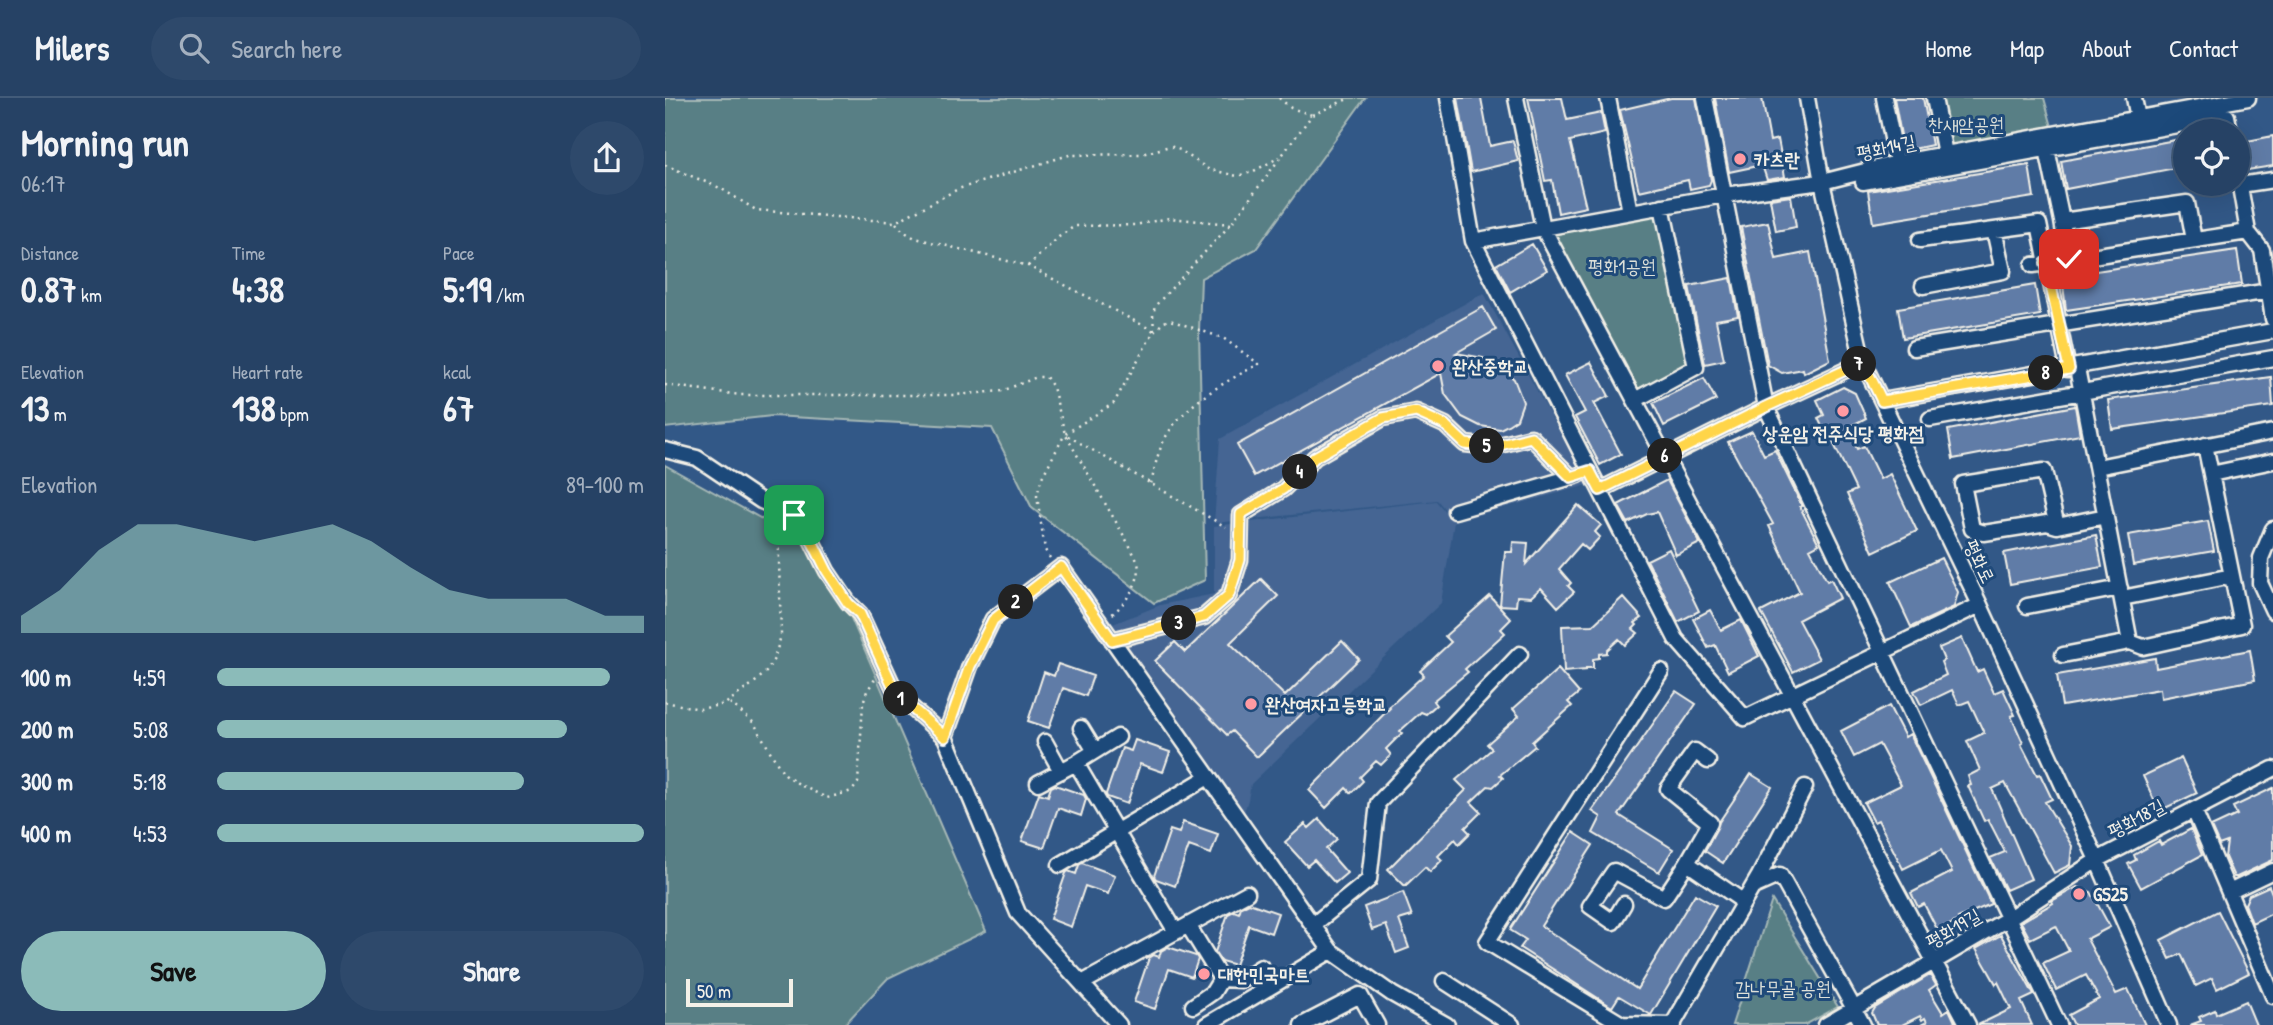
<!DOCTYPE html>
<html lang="en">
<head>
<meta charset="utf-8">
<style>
  body { margin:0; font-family:"Patrick Hand","Poor Story",sans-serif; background:#2e496b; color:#f1f3f6; height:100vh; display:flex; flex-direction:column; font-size:26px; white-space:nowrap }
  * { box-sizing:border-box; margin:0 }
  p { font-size:23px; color:#a4b0bf }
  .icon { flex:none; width:38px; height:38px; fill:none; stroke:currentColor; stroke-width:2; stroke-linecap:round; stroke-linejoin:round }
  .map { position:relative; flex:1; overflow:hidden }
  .drawer { display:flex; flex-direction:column; background:#264265; width:665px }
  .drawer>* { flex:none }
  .buttons { position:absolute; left:1508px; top:21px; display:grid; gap:14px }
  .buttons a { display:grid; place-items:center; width:77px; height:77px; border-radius:50%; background:#264265; box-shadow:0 7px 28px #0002,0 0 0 2px #425b79; font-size:35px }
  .scale { position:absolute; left:21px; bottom:18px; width:107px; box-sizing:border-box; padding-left:7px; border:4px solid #f4f1e8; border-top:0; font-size:19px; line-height:24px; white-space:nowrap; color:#f4f1e8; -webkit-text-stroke:5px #1f4a7a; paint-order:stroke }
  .pin { position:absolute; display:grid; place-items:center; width:60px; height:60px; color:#fff; margin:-30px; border-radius:14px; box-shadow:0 4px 10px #0006 }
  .km { position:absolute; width:35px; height:35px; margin:-18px; border-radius:50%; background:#222; color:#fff; font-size:19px; line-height:35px; text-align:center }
  .round { display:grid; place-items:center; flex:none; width:74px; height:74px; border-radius:37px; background:#2e496b }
  .headline { display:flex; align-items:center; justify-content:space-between; height:119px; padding:0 21px }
  h1 { font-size:38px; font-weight:800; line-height:52px }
  .stats { display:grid; grid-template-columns:repeat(3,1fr); gap:10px; height:119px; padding:7px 21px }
  .stats div { display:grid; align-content:center }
  .stats b { font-size:35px; font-weight:800 }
  .stats small { font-size:19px; font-weight:400 }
  .stats p { font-size:19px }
  .chart { height:196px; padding:14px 21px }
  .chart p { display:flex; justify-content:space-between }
  .chart svg { width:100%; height:126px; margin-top:7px; fill:#8bbbb9; opacity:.7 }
  .action { display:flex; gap:14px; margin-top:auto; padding:14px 21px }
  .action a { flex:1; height:80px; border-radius:42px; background:#8bbbb9; color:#111; font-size:28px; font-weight:800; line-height:80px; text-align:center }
  .action a+a { background:#2e496b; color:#f1f3f6 }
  ul { padding:0 21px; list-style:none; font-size:23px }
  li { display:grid; grid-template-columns:112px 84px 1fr; align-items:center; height:52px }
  li i { height:18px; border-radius:9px; background:#8bbbb9 }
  header { display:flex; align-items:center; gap:42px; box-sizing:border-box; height:98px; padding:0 35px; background:#264265; border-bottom:2px solid #425b79 }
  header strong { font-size:33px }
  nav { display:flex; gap:38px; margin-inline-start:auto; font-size:24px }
  .search { width:490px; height:63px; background:#2e496b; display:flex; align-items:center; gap:18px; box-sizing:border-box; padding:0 24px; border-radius:38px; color:#a4b0bf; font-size:26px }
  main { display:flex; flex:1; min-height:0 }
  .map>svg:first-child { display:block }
  .built { fill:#446593 }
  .green { fill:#597f85; stroke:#a6b8b6; stroke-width:2 }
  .building { fill:#607ba7; stroke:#f4f1e8; stroke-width:2 }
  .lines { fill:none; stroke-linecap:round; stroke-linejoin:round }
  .minor-casing { stroke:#f4f1e8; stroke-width:19 }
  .path { stroke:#f4f1e8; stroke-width:2.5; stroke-dasharray:2 5; stroke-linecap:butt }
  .minor { stroke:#1f4a7a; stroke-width:14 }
  .route-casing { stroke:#fff; stroke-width:14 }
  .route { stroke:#ffd54a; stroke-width:9 }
  .poi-dot { fill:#ff9aa2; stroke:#1f4a7a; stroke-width:2.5 }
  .labels { text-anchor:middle; stroke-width:6; stroke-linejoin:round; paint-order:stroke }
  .park-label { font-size:19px; fill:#dde0d9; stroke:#1f4a7a }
  .street-label { font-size:19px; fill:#f4f1e8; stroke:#1f4a7a }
  .poi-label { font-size:19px; font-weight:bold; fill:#f4f1e8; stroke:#1f4a7a; text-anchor:start }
</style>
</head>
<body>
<header>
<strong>Milers</strong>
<div class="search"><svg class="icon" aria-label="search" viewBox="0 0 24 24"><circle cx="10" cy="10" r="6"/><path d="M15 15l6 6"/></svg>Search here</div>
<nav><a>Home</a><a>Map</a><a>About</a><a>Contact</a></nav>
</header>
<main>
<section class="drawer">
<div class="headline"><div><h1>Morning run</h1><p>06:17</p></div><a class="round"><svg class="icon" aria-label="share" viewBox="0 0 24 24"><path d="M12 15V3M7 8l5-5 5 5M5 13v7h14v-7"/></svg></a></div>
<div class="stats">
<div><p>Distance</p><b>0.87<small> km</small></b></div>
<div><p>Time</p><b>4:38</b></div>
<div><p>Pace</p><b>5:19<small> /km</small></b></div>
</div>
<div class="stats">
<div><p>Elevation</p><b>13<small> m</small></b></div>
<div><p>Heart rate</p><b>138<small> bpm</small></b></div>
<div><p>kcal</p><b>67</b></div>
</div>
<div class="chart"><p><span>Elevation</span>89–100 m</p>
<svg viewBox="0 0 160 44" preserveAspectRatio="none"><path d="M0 44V38L10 29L20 15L30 6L40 6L50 9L60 12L70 9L80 6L90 12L100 21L110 29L120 32L130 32L140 32L150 38L160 38V44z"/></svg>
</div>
<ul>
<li><b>100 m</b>4:59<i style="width:92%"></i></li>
<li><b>200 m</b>5:08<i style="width:82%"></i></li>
<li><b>300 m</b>5:18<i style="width:72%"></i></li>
<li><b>400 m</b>4:53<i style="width:100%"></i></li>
</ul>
<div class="action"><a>Save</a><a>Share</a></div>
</section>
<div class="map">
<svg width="1608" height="927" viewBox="0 0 1608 927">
  <rect width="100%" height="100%" fill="#325887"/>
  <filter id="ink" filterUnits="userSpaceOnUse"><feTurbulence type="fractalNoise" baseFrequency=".0143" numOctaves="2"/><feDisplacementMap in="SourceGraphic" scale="14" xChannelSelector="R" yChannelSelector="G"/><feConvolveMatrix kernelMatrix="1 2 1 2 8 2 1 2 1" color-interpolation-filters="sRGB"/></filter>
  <g filter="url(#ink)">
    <path class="built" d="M 819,195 L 923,387 L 790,423 L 772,402 L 549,425 L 555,341 Z
      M 771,403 L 789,424 L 776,505 L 586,686 L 583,702 L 577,720 L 448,526 L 495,507 L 549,496 L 549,428 Z"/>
    <path class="green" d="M 0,0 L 700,0 L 591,151 L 536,180 L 534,233 L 540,482 L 489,505 L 367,410 L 327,330 L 107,318 L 0,330 Z
      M 1269,0 L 1379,0 L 1389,36 L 1280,56 Z
      M 997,108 L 1031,269 L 970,302 L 878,130 Z
      M 0,367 L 158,455 L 321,833 L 223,880 L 179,927 L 0,927 Z
      M 1107,802 L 1173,909 L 1140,927 L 1067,927 Z"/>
    <path class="building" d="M 793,0 L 816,0 L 825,48 L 848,43 L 853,63 L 806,74 Z
      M 863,0 L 897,0 L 902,22 L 936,15 L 940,35 L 905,43 L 921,109 L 893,115 L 887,82 L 880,83 Z
      M 1006,0 L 1031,0 L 1046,82 L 1044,87 L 1025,91 L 1023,82 L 974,93 L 955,12 Z
      M 1050,0 L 1097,0 L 1105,43 L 1113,41 L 1120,79 L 1102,82 L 1097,67 L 1064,74 Z
      M 1229,0 L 1258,0 L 1267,47 L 1239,53 Z
      M 1608,38 L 1608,68 L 1582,72 L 1577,44 Z
      M 1521,40 L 1521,68 L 1401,91 L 1396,63 Z
      M 1364,67 L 1369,99 L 1208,125 L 1203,93 Z
      M 1126,98 L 1131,129 L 1111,133 L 1105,101 Z
      M 1103,124 L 1111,161 L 1145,154 L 1165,262 L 1139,275 L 1138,271 L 1117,275 L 1103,267 L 1076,129 Z
      M 867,146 L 882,172 L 845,194 L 831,167 Z
      M 1572,152 L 1577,186 L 1401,212 L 1397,178 Z
      M 1066,180 L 1073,218 L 1051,222 L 1059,262 L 1040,266 L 1024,188 Z
      M 1370,187 L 1375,217 L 1238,240 L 1233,210 Z
      M 818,209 L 831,232 L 791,255 L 818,260 L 835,269 L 849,281 L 858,304 L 852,321 L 843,327 L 835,331 L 815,328 L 797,319 L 780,296 L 776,275 L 589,378 L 572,347 Z
      M 926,264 L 944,298 L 929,305 L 956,356 L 935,367 L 910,319 L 920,314 L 900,277 Z
      M 1606,279 L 1608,308 L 1447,331 L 1443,302 Z
      M 1039,280 L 1051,302 L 999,328 L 988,305 Z
      M 1178,289 L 1190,295 L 1201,320 L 1182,330 L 1192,351 L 1199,348 L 1215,381 L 1225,376 L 1252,433 L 1208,454 L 1182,396 L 1191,392 L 1165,338 L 1162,339 L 1153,320 L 1159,317 L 1152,302 Z
      M 1410,308 L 1415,337 L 1288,361 L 1283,332 Z
      M 1087,333 L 1099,357 L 1110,352 L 1120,373 L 1137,408 L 1135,409 L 1154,446 L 1145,451 L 1162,483 L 1166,481 L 1175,500 L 1133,522 L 1154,561 L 1128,574 L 1096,514 L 1135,494 L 1104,428 L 1108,426 L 1063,344 Z
      M 1002,382 L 1035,445 L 1011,457 L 992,414 L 982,416 L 963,425 L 953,407 Z
      M 913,407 L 936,427 L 930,434 L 935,439 L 923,452 L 916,446 L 894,471 L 906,485 L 903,488 L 909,494 L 893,509 L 876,490 L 866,499 L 852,498 L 851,508 L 835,507 L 840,454 L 847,454 L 848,444 L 863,445 L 861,466 Z
      M 1543,423 L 1549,453 L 1468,467 L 1463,437 Z
      M 1431,437 L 1437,469 L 1345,486 L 1339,455 Z
      M 1004,451 L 1034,513 L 1013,524 L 982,462 Z
      M 1276,460 L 1293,494 L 1289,509 L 1246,529 L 1225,484 Z
      M 596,481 L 613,498 L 565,545 L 620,598 L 677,543 L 694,561 L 592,659 L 567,633 L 562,637 L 490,563 L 510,544 L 520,554 Z
      M 825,498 L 846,521 L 836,531 L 840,535 L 800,571 L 803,574 L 768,603 L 771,607 L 761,616 L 756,614 L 735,633 L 737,635 L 721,651 L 726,657 L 716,667 L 711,663 L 695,679 L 698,683 L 686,695 L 681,690 L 661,710 L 644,692 L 725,610 L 724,609 L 759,577 L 755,573 L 786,544 L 780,538 Z
      M 958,499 L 977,520 L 970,525 L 972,527 L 968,531 L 973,535 L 960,547 L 954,541 L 942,552 L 942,555 L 934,556 L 934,560 L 928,561 L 928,570 L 921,570 L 921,572 L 899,574 L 897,528 L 928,527 Z
      M 1045,512 L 1056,532 L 1076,522 L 1094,558 L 1063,574 L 1050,547 L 1043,550 L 1028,521 Z
      M 1297,540 L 1312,574 L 1318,571 L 1329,595 L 1338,591 L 1350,617 L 1346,618 L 1358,645 L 1356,646 L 1372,677 L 1375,676 L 1387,701 L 1380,704 L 1407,748 L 1405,767 L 1389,775 L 1340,685 L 1327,691 L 1366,781 L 1341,792 L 1325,760 L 1340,754 L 1323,721 L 1319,723 L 1303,688 L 1306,687 L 1303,678 L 1315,672 L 1302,643 L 1319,635 L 1304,603 L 1294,607 L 1287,592 L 1256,607 L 1249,593 L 1281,577 L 1276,564 L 1279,562 L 1274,550 Z
      M 1585,552 L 1590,582 L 1496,600 L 1495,591 L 1397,608 L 1392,577 L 1490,560 L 1491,570 Z
      M 393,566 L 428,578 L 421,598 L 398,590 L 384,630 L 363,623 L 379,574 L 389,578 Z
      M 893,571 L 914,595 L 903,604 L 907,608 L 867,644 L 870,648 L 835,677 L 838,680 L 828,689 L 823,688 L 806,704 L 816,714 L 800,730 L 805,735 L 794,746 L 790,741 L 773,758 L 777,762 L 765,774 L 760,769 L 740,788 L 723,771 L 801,692 L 791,682 L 827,651 L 822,646 L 854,618 L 848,611 Z
      M 1011,593 L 1031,606 L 954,717 L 1008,751 L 994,774 L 928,735 L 936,719 L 927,713 Z
      M 1224,608 L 1240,639 L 1245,636 L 1326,806 L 1293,820 L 1294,822 L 1273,833 L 1259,806 L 1253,809 L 1246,795 L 1287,774 L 1276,752 L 1238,771 L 1213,722 L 1209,724 L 1199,705 L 1236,687 L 1214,646 L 1189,659 L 1176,633 Z
      M 470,642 L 505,654 L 498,674 L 475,666 L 462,706 L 442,699 L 441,696 L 457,650 L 466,653 Z
      M 1516,660 L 1532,695 L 1494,713 L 1478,678 Z
      M 1086,676 L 1107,689 L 1058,765 L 1040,753 L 1054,724 Z
      M 390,687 L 419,697 L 421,701 L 416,718 L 393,710 L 379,750 L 357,743 L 374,695 L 383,698 L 386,689 Z
      M 1608,690 L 1608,762 L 1572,779 L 1569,779 L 1560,759 L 1562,744 L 1554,747 L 1546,729 L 1572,717 L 1568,709 Z
      M 654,721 L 672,741 L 661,751 L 682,775 L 670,785 L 649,762 L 642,768 L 620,744 L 640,726 L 644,730 Z
      M 518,724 L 553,736 L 546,756 L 524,748 L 510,788 L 491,781 L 489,778 L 505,732 L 514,735 Z
      M 1526,731 L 1537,757 L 1476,790 L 1463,766 L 1471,762 L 1469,757 L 1494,743 L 1496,747 Z
      M 908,734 L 928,747 L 876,828 L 972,891 L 1030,796 L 1051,808 L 986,917 L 954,898 L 947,909 L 855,850 L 861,842 L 845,832 Z
      M 417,765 L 450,777 L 443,796 L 420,788 L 406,829 L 385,821 L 401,775 L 403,773 L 411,776 L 414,767 Z
      M 1604,788 L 1608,798 L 1608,815 L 1587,825 L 1580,806 L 1584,797 Z
      M 1412,789 L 1426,794 L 1445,829 L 1422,841 L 1451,896 L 1463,891 L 1480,927 L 1409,927 L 1404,917 L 1434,901 L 1421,877 L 1391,892 L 1378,865 L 1404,853 L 1391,828 L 1365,841 L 1356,824 L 1388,805 L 1387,803 Z
      M 738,794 L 747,818 L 734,822 L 744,850 L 731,855 L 721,827 L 707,832 L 699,809 Z
      M 584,805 L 613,815 L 606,835 L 584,827 L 570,867 L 556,863 L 550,854 L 563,816 L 569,813 L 574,815 L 576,809 Z
      M 1553,813 L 1584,875 L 1552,891 L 1547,880 L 1531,888 L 1516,856 L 1505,861 L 1496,842 Z
      M 1336,837 L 1369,897 L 1356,903 L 1367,927 L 1313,927 L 1346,911 L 1333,884 L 1331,886 L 1311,851 Z
      M 503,849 L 531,858 L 533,861 L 527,879 L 504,871 L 490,911 L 469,904 L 484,860 L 489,857 L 494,859 L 496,853 Z
      M 1265,877 L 1271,887 L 1264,892 L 1278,915 L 1284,911 L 1290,924 L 1285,927 L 1256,927 L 1262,924 L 1260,920 L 1257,922 L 1255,918 L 1237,927 L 1212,927 L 1207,915 L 1210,910 Z
      M 1581,903 L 1591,927 L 1525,927 L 1536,923 L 1534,919 L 1550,912 L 1551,916 Z"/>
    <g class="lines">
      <g class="minor-casing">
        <path id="minor" d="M 783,0 L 808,143 L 1011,541 L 1080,620 L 1315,507
          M 851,0 L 878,130 L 1303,927
          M 943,0 L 965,114
          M 1040,0 L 1101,309 L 1394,927
          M 1142,0 L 1157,84 L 1198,264 L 1315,507 L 1432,762 L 1504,927
          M 1219,0 L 1232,65
          M 1269,0 L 1280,56
          M 1469,0 L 1473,20
          M 1382,51 L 1397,123 L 1522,105 L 1529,142
          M 1573,77 L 1583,134 L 1597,152 L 1608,221
          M 1198,84 L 1562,18 L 1565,33
          M 1575,87 L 1608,82
          M 1397,123 L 1403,161
          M 1255,142 L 1374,126 L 1403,271
          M 808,143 L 1059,97 L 1157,84 L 1232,65 L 1583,0
          M 1368,167 L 1583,134
          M 1258,188 L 1338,173 L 1329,132
          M 1249,250 L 1604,193
          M 1412,270 L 1465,544
          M 970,302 L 1031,269 L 997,108
          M 1217,303 L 1608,233
          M 1265,321 L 1608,260
          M 1540,347 L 1546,376
          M 0,352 L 32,360 L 96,403 L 129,417 L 142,433 L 162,473 L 183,504 L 195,516 L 232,597 L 280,639
          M 1432,369 L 1608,334
          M 935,392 L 1101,309 L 1198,264
          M 790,413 L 914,377
          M 1392,428 L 1379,373 L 1298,386 L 1307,431 L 1319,435 L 1382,425 L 1392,428 L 1441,418
          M 1608,431 L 1596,460 L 1595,485 L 1608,513
          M 1457,500 L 1567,478
          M 1362,508 L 1455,490
          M 447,542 L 539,519 L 564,497 L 575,462 L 576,417 L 618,391 L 650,359 L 718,320 L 751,314 L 780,327 L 800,346 L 827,349 L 866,339 L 906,379
          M 1398,557 L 1465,544 L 1478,549 L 1577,527 L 1546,376 L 1608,363
          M 996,573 L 822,844 L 957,926 L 1009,927
          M 416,630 L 430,653
          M 453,639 L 411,665 L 511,834
          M 380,644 L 396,673
          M 1043,663 L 1030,653 L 1003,691 L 1045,725 L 1022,765 L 1079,804
          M 373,685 L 411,665
          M 1529,712 L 1608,898
          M 395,767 L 543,679
          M 1088,789 L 1115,777 L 1198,927
          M 1564,794 L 1608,773
          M 959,806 L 948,824 L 925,808 L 949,773 L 999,800 L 1022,765
          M 523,827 L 556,881 L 576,882 L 596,869
          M 648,827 L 704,782 L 713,705 L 855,556
          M 779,883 L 847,927
          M 417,885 L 582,795
          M 528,908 L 548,894 L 556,881
          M 1008,926 L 1094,778 L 1140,689
          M 454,927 L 353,815 L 280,639 L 305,568 L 328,521 L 396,469 L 666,853 L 727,896 L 782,927
          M 541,927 L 666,853
          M 637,927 L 695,897 L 712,927
          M 1161,927 L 1344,820 L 1432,762 L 1608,671"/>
      </g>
      <path class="path" d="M 614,0 L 626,10 L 647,17
        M 0,67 L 55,90 L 91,112 L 230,124 L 293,91 L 404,57 L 477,56 L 505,48 L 515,52 L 543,71 L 572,78 L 587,74 L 615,59
        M 231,125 L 238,133 L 250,140 L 363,168 L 489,233
        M 363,168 L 395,138 L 410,128 L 470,127 L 504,120 L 566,126
        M 489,233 L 488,217 L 490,208 L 566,126 L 647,17 L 685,0
        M 0,287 L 76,297 L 290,297 L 337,293 L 372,279 L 381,279 L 388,289 L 400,336 L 466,450 C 469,457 474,464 474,472 C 472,489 459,507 446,517
        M 403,338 L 561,429
        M 385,460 L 380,452 L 372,398 L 376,381 L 400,336 L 449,305 L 489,233 L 499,224 L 505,222 L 558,240 L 594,266 C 558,285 512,309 496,349 C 491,361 489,374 486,386
        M 0,604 L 35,611 L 60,606 L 89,585 L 101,574 L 109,561 L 116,538 L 113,424
        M 65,605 L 89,625 L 113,667 L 120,676 L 135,687 L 162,700 L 187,693 L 193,685 L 198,605 L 202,593 L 210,581"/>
      <use href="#minor" class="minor"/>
    </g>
  </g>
  <g class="lines" filter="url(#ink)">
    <g class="route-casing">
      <path id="route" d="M 129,417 L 142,433 L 162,473 L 183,505 L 195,516 L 232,597 L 280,639 L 305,568 L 328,522 L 396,469 L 447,542 L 539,519 L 564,497 L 575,462 L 576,416 L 618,391 L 650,359 L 718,320 L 751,314 L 780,327 L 800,346 L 828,349 L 866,339 L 906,379 L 925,373 L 935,392 L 1101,309 L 1198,264 L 1217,303 L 1404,271 L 1381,165 L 1404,161"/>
    </g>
    <use href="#route" class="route"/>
  </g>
  <g class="poi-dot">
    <circle cx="1075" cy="61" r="7"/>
    <circle cx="773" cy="268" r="7"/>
    <circle cx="1178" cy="313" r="7"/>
    <circle cx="586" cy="606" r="7"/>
    <circle cx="1414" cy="796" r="7"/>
    <circle cx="539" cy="876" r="7"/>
  </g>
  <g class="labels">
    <g class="park-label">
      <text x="1301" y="33">찬새암공원</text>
      <text x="957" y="175">평화1공원</text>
      <text x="1118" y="897">감나무골 공원</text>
    </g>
    <g class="street-label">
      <text transform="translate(1221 49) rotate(-12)" y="7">평화14길</text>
      <text transform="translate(1315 463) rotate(64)" y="7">평화로</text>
      <text transform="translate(1471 720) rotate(-28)" y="7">평화18길</text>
      <text transform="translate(1288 830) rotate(-30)" y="7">평화19길</text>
    </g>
    <g class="poi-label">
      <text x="1089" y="68">카츠란</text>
      <text x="787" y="275">완산중학교</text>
      <text x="1178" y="342" text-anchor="middle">상운암 전주식당 평화점</text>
      <text x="600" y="613">완산여자고등학교</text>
      <text x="1428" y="803">GS25</text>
      <text x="553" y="883">대한민국마트</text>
    </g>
  </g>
</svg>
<div class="buttons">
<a><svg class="icon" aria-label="locate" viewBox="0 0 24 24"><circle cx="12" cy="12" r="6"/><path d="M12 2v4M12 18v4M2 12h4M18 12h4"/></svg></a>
</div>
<div class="scale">50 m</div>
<div class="pin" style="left:129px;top:417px;background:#1e9e55"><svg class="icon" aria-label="arrive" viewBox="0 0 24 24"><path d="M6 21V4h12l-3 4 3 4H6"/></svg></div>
<div class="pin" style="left:1404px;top:161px;background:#d93025"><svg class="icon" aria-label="check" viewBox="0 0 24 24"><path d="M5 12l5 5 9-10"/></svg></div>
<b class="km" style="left:236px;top:601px">1</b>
<b class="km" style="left:351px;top:504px">2</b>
<b class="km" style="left:514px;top:525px">3</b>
<b class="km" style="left:635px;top:374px">4</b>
<b class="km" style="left:822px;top:348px">5</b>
<b class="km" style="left:1000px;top:358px">6</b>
<b class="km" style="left:1194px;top:266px">7</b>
<b class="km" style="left:1381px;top:275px">8</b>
</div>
</main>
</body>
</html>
